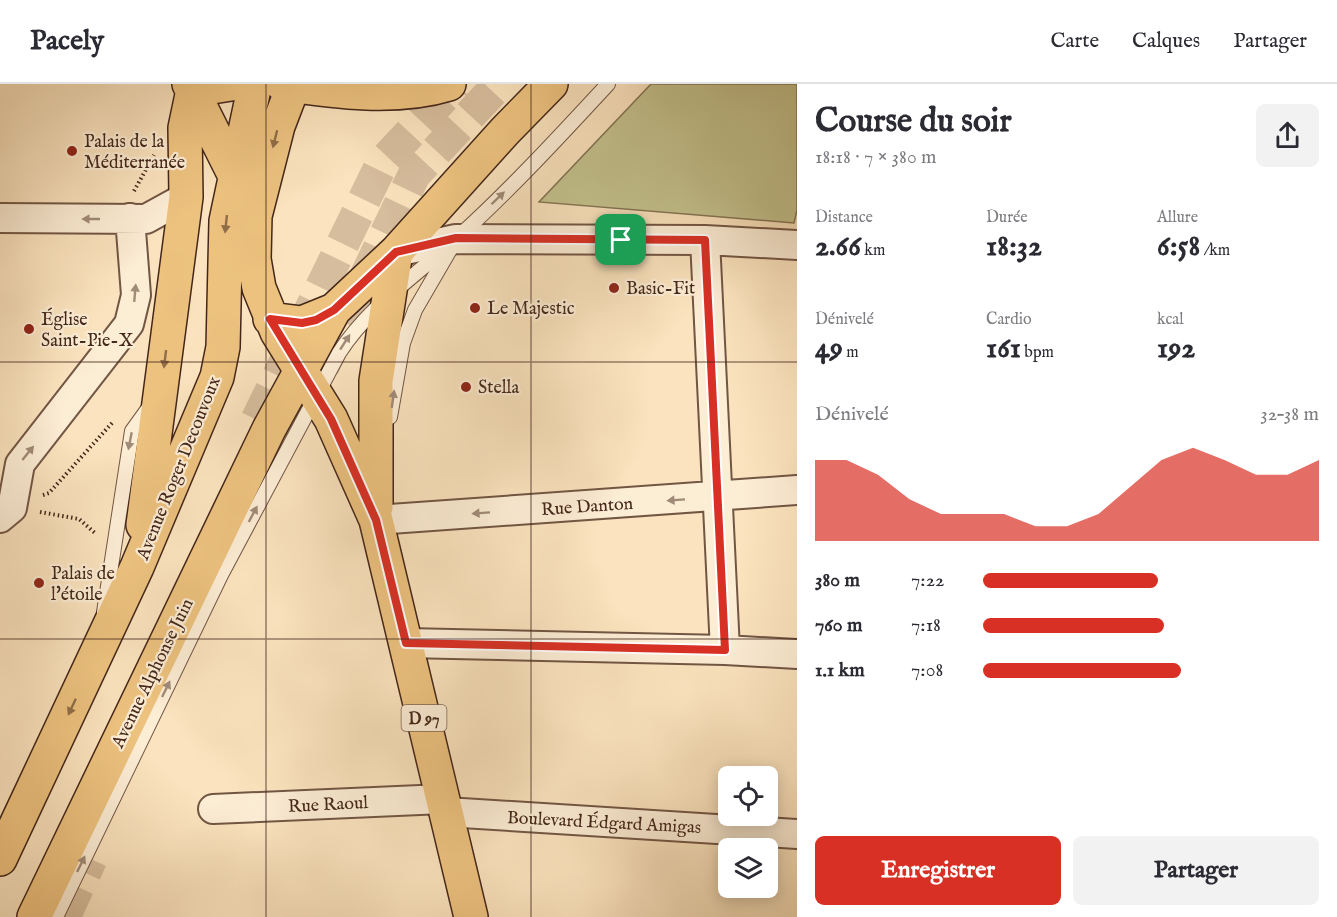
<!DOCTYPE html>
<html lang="fr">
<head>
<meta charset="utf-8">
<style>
  body { margin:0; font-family:"IM FELL English",serif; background:#f2f2f3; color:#2b2b33; height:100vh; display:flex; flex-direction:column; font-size:22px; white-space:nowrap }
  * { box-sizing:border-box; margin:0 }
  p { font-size:20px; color:#7c7c81 }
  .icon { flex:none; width:33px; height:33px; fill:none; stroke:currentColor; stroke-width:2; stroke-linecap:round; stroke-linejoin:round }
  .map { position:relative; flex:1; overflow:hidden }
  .drawer { display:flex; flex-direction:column; background:#fff; width:540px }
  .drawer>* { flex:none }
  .fabs { position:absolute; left:718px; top:682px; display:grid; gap:12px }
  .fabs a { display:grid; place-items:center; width:60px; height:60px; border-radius:9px; background:#fff; box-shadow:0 3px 15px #0003; font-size:30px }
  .pin { position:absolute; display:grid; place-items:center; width:51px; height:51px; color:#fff; margin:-26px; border-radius:12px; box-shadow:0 3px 9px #0006 }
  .round { display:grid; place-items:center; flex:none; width:63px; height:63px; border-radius:9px; background:#f2f2f3 }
  .overview { display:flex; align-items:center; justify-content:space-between; height:102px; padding:0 18px }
  h1 { font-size:33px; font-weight:700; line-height:45px }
  .metrics { display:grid; grid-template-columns:repeat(3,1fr); gap:9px; height:102px; padding:6px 18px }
  .metrics div { display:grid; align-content:center }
  .metrics b { font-size:30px; font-weight:700 }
  .metrics small { font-size:16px; font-weight:400 }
  .metrics p { font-size:16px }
  .chart { height:168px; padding:12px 18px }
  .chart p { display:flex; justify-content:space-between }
  .chart svg { width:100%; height:108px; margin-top:6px; fill:#d93025; opacity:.7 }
  .action { display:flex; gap:12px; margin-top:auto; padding:12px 18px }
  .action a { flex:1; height:69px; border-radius:9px; background:#d93025; color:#fff; font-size:24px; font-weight:700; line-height:69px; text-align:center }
  .action a+a { background:#f2f2f3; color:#2b2b33 }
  ul { padding:0 18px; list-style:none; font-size:20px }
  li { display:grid; grid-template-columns:96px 72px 1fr; align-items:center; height:45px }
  li i { height:15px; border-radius:8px; background:#d93025 }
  header { display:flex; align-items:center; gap:36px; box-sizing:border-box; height:84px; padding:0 30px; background:#fff; border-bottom:2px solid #e1e1e2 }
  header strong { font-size:28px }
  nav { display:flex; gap:33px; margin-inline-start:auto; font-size:21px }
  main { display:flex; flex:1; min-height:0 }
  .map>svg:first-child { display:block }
  .green { fill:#c3c28e; stroke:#847454; stroke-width:1.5 }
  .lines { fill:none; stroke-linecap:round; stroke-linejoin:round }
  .highway-tunnel { stroke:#d6bd9d; stroke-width:33; stroke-dasharray:33 16; stroke-linecap:butt }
  .lane-casing { stroke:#725644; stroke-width:16 }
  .street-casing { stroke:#725644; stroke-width:32 }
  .primary-casing { stroke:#44271b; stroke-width:36 }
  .path { stroke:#44271b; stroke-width:4; stroke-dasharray:1.5 3; stroke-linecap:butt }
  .lane { stroke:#fcedd5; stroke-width:14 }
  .street { stroke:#fcedd5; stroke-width:28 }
  .primary { stroke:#edc27f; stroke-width:33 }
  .oneway { fill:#906d48 }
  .oneway2 { fill:#a08a78 }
  .route-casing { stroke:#fff; stroke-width:12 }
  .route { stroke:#d93025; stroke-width:8 }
  .grid { fill:none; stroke:#44271b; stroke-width:1.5; stroke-opacity:0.55 }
  .poi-dot { fill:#8f2418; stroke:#fcedd5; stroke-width:2 }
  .labels { text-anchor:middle; stroke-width:4.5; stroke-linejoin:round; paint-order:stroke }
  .shield { fill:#fcedd5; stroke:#7b6253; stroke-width:1.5 }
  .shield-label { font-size:16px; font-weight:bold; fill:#44271b }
  .poi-label { font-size:18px; fill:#44271b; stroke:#fcedd5; text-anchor:start }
  .street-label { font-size:18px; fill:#44271b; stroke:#fcedd5 }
</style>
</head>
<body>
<header>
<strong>Pacely</strong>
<nav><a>Carte</a><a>Calques</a><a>Partager</a></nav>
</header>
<main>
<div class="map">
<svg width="797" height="833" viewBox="0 0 797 833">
  <rect width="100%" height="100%" fill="#fae3be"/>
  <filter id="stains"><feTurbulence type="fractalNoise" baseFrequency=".00333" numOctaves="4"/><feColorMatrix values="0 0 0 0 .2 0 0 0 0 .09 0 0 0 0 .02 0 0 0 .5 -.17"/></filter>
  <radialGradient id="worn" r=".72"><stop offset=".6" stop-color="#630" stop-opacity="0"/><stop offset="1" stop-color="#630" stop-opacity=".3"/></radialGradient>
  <path class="green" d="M 651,0 L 797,0 L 797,126 L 794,139 L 539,118 Z"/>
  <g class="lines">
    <path class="highway-tunnel" d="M 302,327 L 414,91 L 499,0
      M 257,336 L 382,79 L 456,0
      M 64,833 L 91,775"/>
    <g class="lane-casing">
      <path id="lane" d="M 390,333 L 403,259 L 415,226 L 451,164
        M 104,528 L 132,347 L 150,322
        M 56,833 L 221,491 L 339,269 C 370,221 416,192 457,154 C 510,106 559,53 608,0"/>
    </g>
    <g class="street-casing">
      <path id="street" d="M 0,134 L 146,135 L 186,113
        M 705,156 L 725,566
        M 396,168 L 456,155 L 705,156 L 797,161
        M 0,434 L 12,424 L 20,380 L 129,240 L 136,211 L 130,134
        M 376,436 L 797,406
        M 406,559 L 725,566 L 797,570
        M 213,725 L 443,715
        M 446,728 L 797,750"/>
    </g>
    <g class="primary-casing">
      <path id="primary" d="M 189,0 L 237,96
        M 282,0 C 335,8 397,16 449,0
        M 294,0 L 278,42 L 255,132 L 254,175 L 259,204 L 277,248 L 331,335 L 376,436 L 471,833
        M 193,6 L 231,0
        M 270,235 L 302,239 L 334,226 L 396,168 L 505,47 L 551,0
        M 376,423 L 376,297 L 396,168
        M 143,441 L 186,113 L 185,44 L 193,6
        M 0,775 L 137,483 L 217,293 L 223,263 L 226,137 L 255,0
        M 34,833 L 269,345 L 334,226"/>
    </g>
    <path class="path" d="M 134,107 L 154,71
      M 43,411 L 49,409 L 112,339
      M 40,428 L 79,435 L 95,449"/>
    <use href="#lane" class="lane"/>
    <use href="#street" class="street"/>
    <use href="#primary" class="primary"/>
  </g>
  <defs><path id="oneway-solid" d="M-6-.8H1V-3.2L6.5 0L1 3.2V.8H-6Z" transform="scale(1.5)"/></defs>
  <g class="oneway">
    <use href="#oneway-solid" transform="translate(275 55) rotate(104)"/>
    <use href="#oneway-solid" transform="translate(226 140) rotate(96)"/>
    <use href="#oneway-solid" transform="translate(165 275) rotate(97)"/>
    <use href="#oneway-solid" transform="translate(72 623) rotate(115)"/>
  </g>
  <g class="oneway2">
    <use href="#oneway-solid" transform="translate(498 114) rotate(-44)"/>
    <use href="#oneway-solid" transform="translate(91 135) rotate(-180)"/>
    <use href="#oneway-solid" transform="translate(135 209) rotate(-85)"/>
    <use href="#oneway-solid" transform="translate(345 258) rotate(-57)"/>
    <use href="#oneway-solid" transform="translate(393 315) rotate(-82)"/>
    <use href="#oneway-solid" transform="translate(130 357) rotate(101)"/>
    <use href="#oneway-solid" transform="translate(28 369) rotate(-51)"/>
    <use href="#oneway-solid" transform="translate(676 416) rotate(176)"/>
    <use href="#oneway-solid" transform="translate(481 429) rotate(176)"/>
    <use href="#oneway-solid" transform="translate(253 430) rotate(-62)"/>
    <use href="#oneway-solid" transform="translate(166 605) rotate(-64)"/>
    <use href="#oneway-solid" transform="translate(81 780) rotate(-64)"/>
  </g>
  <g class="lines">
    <g class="route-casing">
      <path id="route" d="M 456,154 L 705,156 L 725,566 L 406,559 L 376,436 L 331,335 L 270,235 L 302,239 L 316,236 L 334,226 L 396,168 Z"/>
    </g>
    <use href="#route" class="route"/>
  </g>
  <path class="grid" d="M 266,0 L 266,833M 531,0 L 531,833M 0,278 L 797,278M 0,555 L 797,555"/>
  <g class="poi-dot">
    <circle cx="72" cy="67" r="6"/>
    <circle cx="614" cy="204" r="6"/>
    <circle cx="475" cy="224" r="6"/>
    <circle cx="29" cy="245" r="6"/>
    <circle cx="466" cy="303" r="6"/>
    <circle cx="39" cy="499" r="6"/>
  </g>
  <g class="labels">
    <rect class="shield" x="401.5" y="621" width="45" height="26" rx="4.5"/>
    <g class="shield-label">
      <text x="424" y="640">D 97</text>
    </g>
    <g class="poi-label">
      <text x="84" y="63">Palais de la<tspan x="84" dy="21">Méditerranée</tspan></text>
      <text x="626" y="210">Basic-Fit</text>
      <text x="487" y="230">Le Majestic</text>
      <text x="41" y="241">Église<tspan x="41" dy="21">Saint-Pie-X</tspan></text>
      <text x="478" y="309">Stella</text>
      <text x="51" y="495">Palais de<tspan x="51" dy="21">l'étoile</tspan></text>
    </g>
    <g class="street-label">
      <text transform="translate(178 384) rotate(-68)" y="6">Avenue Roger Decouvoux</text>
      <text transform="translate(587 422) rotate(-4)" y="6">Rue Danton</text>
      <text transform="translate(152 589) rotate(-64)" y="6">Avenue Alphonse Juin</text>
      <text transform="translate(328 720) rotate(-3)" y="6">Rue Raoul</text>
      <text transform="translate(604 738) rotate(3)" y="6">Boulevard Édgard Amigas</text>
    </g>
  </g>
  <rect width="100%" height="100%" filter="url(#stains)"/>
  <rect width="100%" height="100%" fill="url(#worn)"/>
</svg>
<div class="fabs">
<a><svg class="icon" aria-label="locate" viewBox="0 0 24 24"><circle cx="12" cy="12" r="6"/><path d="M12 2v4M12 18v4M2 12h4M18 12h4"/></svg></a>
<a><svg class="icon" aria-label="layers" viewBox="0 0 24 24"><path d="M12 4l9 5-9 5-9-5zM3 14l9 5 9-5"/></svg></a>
</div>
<div class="pin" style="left:621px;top:156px;background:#1e9e55"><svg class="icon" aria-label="arrive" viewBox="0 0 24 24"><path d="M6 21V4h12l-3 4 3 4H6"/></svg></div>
</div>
<section class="drawer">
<div class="overview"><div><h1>Course du soir</h1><p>18:18 · 7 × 380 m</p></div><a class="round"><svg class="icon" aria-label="share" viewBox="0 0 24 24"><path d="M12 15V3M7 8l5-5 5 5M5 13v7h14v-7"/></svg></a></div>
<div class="metrics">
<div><p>Distance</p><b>2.66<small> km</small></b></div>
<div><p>Durée</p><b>18:32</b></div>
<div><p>Allure</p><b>6:58<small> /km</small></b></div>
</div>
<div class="metrics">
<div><p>Dénivelé</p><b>49<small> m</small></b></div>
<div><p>Cardio</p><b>161<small> bpm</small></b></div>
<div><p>kcal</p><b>192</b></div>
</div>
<div class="chart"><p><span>Dénivelé</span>32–38 m</p>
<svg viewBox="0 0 160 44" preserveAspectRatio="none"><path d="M0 44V11L10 11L20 17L30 27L40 33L50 33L60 33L70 38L80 38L90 33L100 22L110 11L120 6L130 11L140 17L150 17L160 11V44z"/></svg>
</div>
<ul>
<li><b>380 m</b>7:22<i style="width:52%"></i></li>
<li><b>760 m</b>7:18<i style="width:54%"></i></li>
<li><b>1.1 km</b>7:08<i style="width:59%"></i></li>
</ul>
<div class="action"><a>Enregistrer</a><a>Partager</a></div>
</section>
</main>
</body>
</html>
